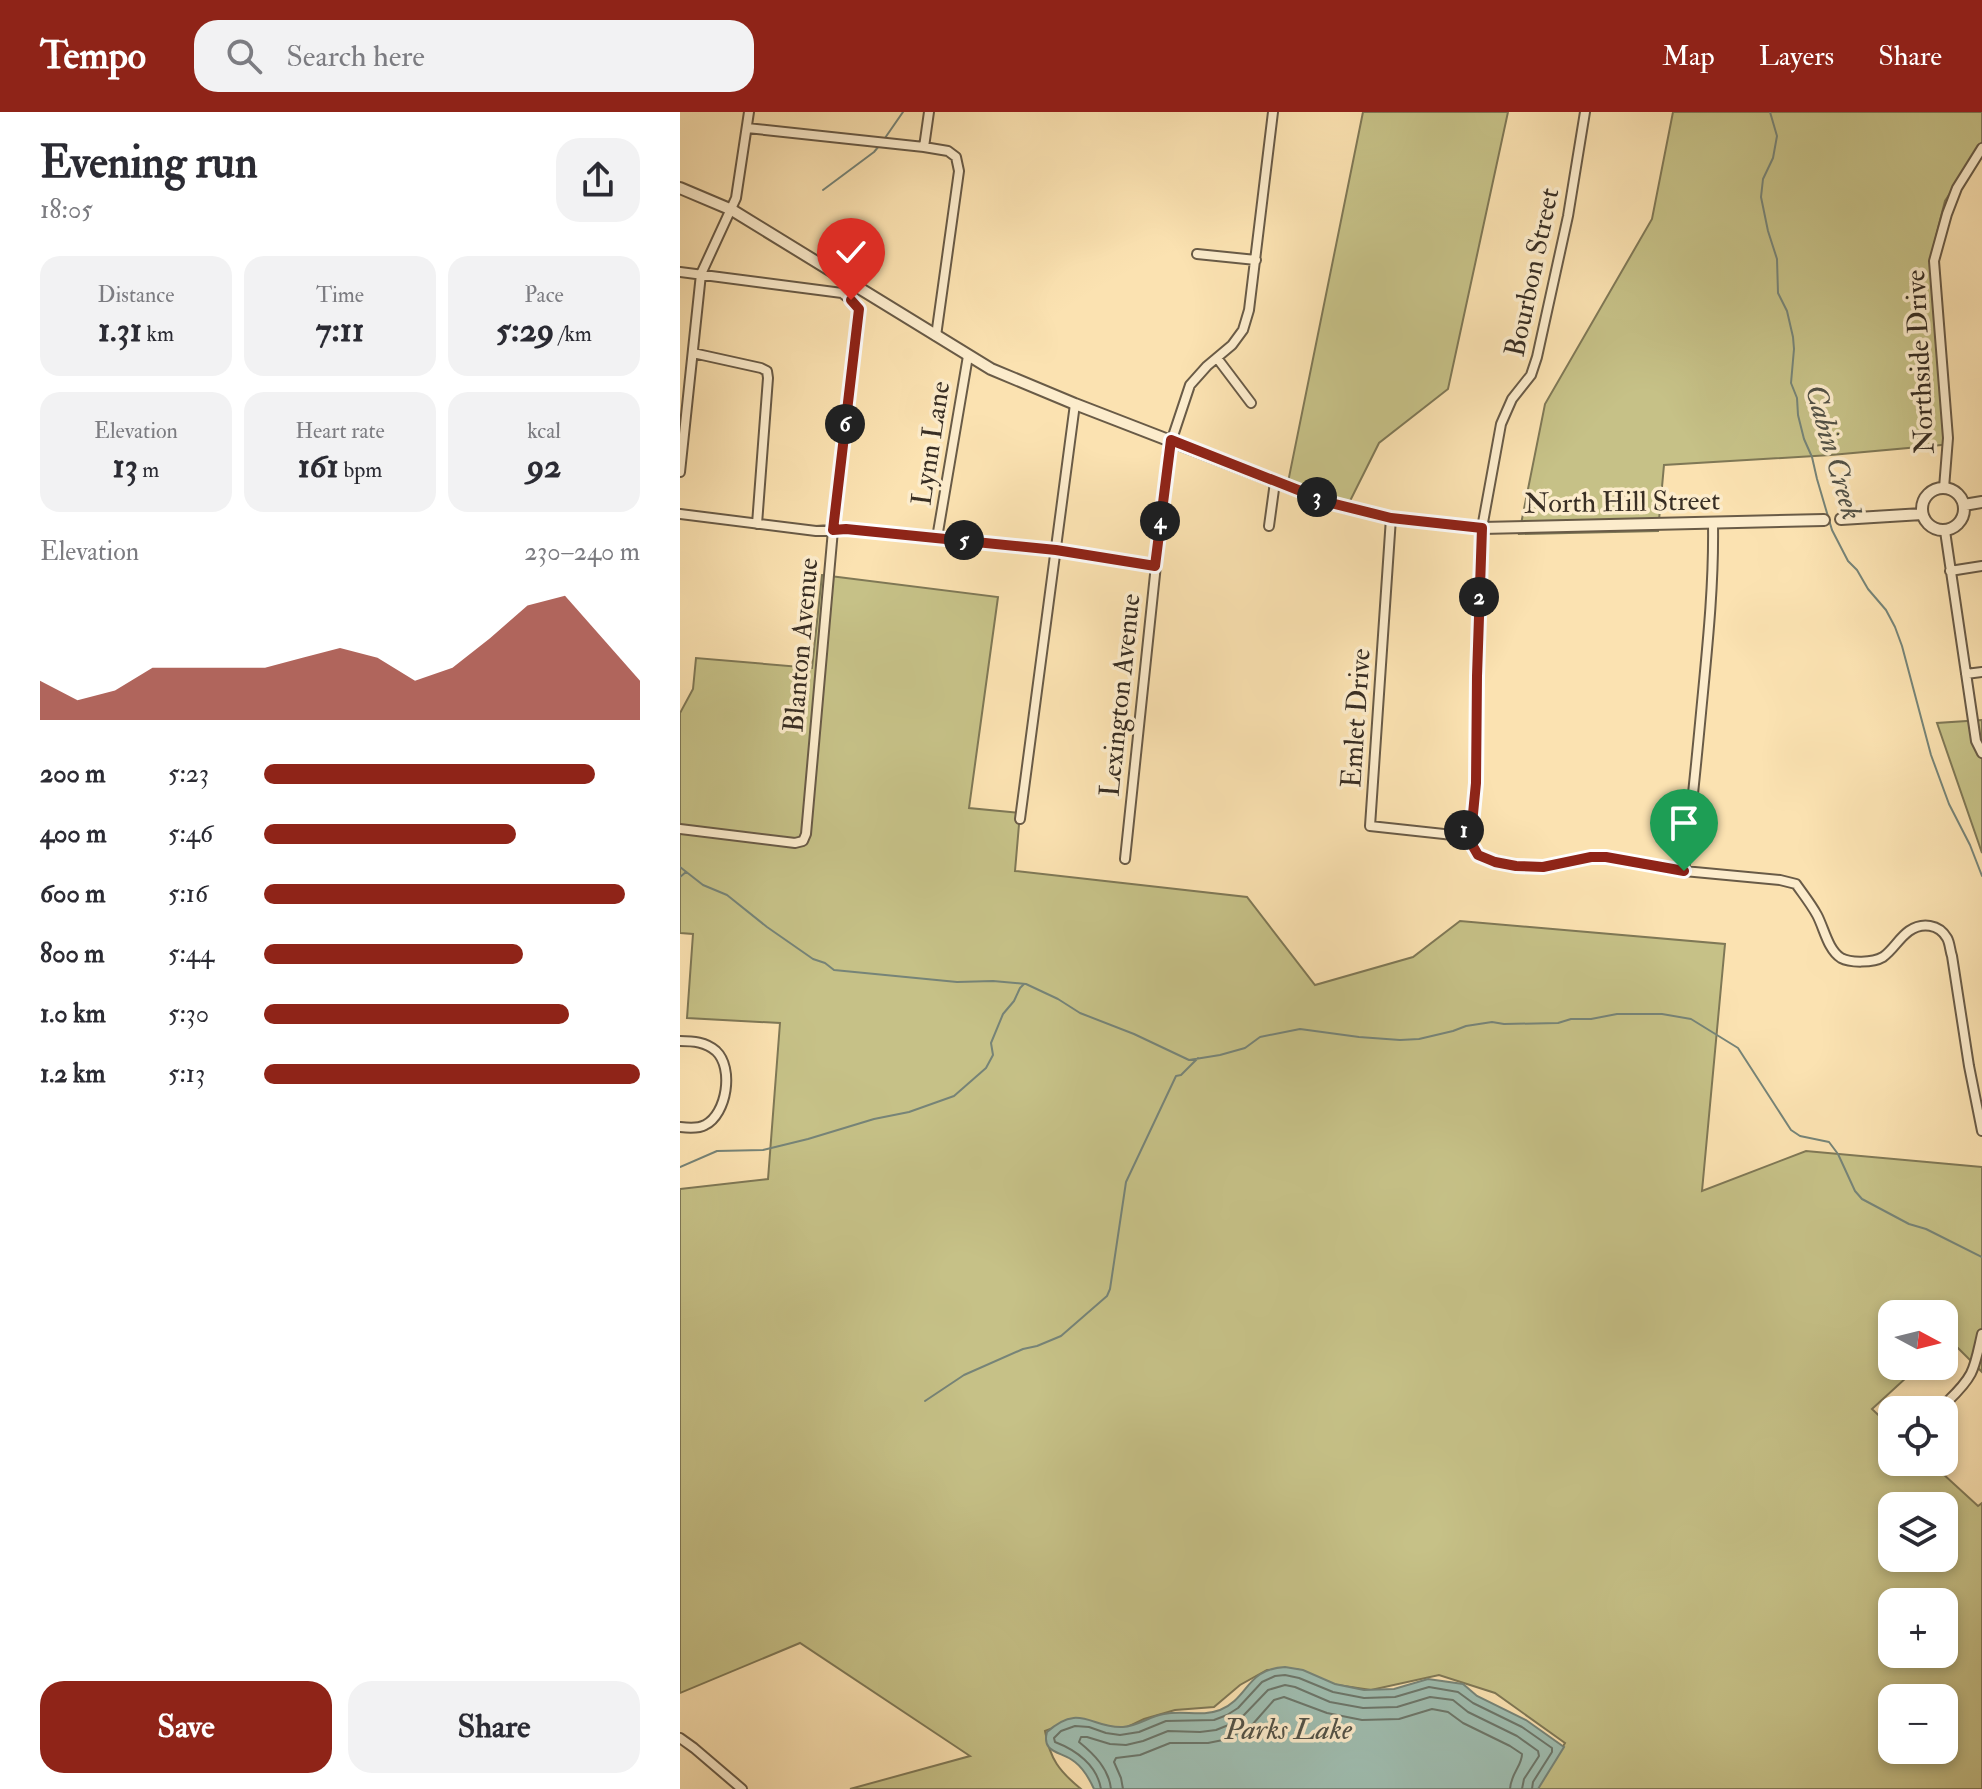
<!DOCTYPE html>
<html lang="en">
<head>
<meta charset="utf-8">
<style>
  body { margin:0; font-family:"IM FELL Double Pica",serif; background:#f2f2f3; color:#2b2b33; height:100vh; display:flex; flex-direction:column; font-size:30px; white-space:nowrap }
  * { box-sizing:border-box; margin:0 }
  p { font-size:26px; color:#7c7c81 }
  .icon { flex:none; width:44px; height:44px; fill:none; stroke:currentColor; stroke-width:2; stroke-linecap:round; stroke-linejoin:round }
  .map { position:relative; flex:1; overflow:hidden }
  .sheet { display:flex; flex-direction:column; background:#fff; width:680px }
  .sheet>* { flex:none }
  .needle { width:52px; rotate:97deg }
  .buttons { position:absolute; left:1198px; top:1188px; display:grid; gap:16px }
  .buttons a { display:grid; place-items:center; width:80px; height:80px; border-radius:16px; background:#fff; box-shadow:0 4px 12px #0003; font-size:40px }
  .pin { position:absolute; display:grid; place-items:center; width:68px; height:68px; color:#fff; margin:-82px -34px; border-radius:50% 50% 50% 0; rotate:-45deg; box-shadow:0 0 8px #0007 }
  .pin .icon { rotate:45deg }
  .km { position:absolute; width:40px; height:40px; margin:-20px; border-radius:50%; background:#222; color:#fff; font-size:22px; line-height:40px; text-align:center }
  .round { display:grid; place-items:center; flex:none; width:84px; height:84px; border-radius:24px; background:#f2f2f3 }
  .head { display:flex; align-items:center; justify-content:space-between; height:136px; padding:0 40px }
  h1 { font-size:44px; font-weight:700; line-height:60px }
  .stats { display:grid; grid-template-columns:repeat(3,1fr); gap:12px; height:136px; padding:8px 40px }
  .stats div { display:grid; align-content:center; border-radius:20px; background:#f2f2f3; text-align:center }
  .stats b { font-size:34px; font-weight:700 }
  .stats small { font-size:22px; font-weight:400 }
  .stats p { font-size:22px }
  .chart { height:224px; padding:16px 40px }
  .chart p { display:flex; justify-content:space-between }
  .chart svg { width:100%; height:144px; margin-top:8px; fill:#8f2418; opacity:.7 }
  .button { display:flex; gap:16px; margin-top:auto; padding:16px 40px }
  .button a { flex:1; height:92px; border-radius:24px; background:#8f2418; color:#fff; font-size:32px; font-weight:700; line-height:92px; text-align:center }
  .button a+a { background:#f2f2f3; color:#2b2b33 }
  ul { padding:0 40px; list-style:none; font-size:26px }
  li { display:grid; grid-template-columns:128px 96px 1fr; align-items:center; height:60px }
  li i { height:20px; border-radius:10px; background:#8f2418 }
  header { display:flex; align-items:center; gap:48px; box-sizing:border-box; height:112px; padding:0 40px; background:#8f2418; color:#fff }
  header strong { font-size:38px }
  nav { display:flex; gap:44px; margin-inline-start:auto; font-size:28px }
  .search { width:560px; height:72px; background:#f2f2f3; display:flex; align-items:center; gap:20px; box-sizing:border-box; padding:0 28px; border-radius:24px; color:#7c7c81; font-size:30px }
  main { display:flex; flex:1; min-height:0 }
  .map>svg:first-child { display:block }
  .green { fill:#c6c187; stroke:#7f7856; stroke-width:2; fill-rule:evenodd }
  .water { fill:#9fbdb0; stroke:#768478; stroke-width:2 }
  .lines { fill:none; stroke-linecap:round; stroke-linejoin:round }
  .shore { stroke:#6c766a; stroke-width:2 }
  .stream { stroke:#768478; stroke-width:2 }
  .minor-casing { stroke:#695b47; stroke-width:12 }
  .tertiary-casing { stroke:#695b47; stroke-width:14 }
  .minor { stroke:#fceccc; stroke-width:8 }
  .tertiary { stroke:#fceccc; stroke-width:10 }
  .route-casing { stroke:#fff; stroke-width:16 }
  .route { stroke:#8f2418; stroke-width:10 }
  .labels { text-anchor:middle; stroke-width:7; stroke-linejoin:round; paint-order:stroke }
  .street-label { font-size:28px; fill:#382e24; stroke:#fceccc }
  .water-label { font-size:30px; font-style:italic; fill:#525247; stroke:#fceccc }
</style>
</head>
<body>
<header>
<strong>Tempo</strong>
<div class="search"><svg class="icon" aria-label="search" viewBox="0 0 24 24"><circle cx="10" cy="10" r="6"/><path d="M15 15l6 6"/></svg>Search here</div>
<nav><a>Map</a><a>Layers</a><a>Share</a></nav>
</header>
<main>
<section class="sheet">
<div class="head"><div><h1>Evening run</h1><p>18:05</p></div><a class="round"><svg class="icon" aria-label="share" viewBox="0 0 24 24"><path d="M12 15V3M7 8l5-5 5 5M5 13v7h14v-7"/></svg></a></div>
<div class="stats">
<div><p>Distance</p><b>1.31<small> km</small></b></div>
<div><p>Time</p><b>7:11</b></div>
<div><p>Pace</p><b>5:29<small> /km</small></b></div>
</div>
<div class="stats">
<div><p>Elevation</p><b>13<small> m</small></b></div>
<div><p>Heart rate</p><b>161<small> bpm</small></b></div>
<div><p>kcal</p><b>92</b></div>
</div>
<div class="chart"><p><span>Elevation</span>230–240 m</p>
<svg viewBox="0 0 160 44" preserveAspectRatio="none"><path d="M0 44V32L10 38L20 35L30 28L40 28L50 28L60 28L70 25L80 22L90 25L100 32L110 28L120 19L130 9L140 6L150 19L160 32V44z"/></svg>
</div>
<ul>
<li><b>200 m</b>5:23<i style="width:88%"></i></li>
<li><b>400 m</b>5:46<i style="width:67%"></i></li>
<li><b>600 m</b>5:16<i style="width:96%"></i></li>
<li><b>800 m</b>5:44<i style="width:69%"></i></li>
<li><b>1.0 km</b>5:30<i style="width:81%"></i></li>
<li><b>1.2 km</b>5:13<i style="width:100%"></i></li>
</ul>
<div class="button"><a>Save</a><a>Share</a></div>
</section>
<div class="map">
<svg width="1302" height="1677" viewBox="0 0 1302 1677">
  <rect width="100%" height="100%" fill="#fbe2b1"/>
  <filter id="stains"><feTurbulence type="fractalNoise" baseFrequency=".0025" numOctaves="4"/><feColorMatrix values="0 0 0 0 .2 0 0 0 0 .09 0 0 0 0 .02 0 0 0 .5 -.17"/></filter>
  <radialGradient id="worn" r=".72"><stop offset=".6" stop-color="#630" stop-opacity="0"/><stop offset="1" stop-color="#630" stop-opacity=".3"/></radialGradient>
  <path class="green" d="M 683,0 L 828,0 L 768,277 L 699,331 L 664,401 L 606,380 Z
    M 993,0 L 1302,0 L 1302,33 L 1265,89 L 1252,140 L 1272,332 L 1151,343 L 984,353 L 978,419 L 839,422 L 865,292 L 972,107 Z
    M 142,463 L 318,485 L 289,696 L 340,701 L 335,759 L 567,785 L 635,873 L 733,845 L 780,809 L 1045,832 L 1022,1079 L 1126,1039 L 1302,1055 L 1302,1260 L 1269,1227 L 1264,1231 L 1264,1202 L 1212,1202 L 1212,1254 L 1239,1254 L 1192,1297 L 1212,1316 L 1212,1350 L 1250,1350 L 1298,1394 L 1302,1391 L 1302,1677 L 857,1677 L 885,1631 L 815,1581 L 759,1563 L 691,1578 L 651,1572 L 617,1557 L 587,1558 L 560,1573 L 534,1595 L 495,1598 L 464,1607 L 439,1619 L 392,1609 L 365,1619 C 370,1647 379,1659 401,1677 L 170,1677 L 290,1644 L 120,1531 L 0,1581 L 0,1077 L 88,1067 L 100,911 L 7,906 L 13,822 L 0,821 L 0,601 L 13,577 L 16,546 L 132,556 ZM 1212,1394 L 1264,1394 L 1264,1446 L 1212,1446 ZM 1212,1490 L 1264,1490 L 1264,1542 L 1212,1542 ZM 1212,1586 L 1264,1586 L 1264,1638 L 1212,1638 Z
    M 1302,608 L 1302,741 L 1257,611 Z"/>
  <path class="water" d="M 605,1555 L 623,1558 L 655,1572 L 684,1578 L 714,1577 L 748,1567 L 783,1572 L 797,1584 L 846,1608 L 884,1635 L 858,1677 L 414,1677 C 409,1666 404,1657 395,1650 C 382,1639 361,1642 367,1620 C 400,1590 412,1617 443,1615 C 458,1614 470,1604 484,1602 C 503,1598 522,1605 540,1598 C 569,1586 566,1557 605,1555 Z"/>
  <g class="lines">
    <path class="shore" d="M 421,1677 C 417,1653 396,1638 375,1630 L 374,1626 L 381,1619 L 395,1614 L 409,1615 L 426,1621 L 440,1623 L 459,1620 L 486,1609 L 534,1608 L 547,1603 L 558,1596 L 582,1570 L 595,1564 L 605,1563 L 619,1566 L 653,1580 L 684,1586 L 715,1585 L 749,1575 L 778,1580 L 793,1591 L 842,1615 L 872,1636 L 872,1640 L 853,1670 L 852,1677
      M 431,1677 C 429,1657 414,1642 399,1630 L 401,1625 L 407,1625 L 430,1632 L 446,1633 L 463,1629 L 488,1619 L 520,1620 L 536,1618 L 551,1612 L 563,1604 L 588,1578 L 605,1573 L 615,1575 L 650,1590 L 683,1596 L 717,1595 L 750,1585 L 773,1588 L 788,1600 L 837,1624 L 858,1639 L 859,1644 L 844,1667 L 842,1677
      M 443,1677 L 441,1666 L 434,1650 L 436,1646 L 460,1643 L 490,1631 L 528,1631 L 548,1627 L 572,1613 L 594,1588 L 604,1585 L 647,1601 L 682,1608 L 719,1607 L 752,1597 L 768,1600 L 783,1611 L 830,1634 L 842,1642 C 842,1654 831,1661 830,1677"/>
    <path class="stream" d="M 1090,0 L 1097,24 L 1093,46 L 1083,67 L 1081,85 L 1088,119 L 1097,147 L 1098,181 L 1107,199 L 1113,225 L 1114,237 L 1111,271 L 1117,286 L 1118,303 L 1124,327 L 1132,345 L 1137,367 L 1152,418 L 1168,449 L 1177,458 L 1188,477 L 1206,498 L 1215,515 L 1222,534 L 1251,643 L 1269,692 L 1290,733 L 1302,764
      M 205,26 L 223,0
      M 143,78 L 194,40 L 199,34
      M 0,755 L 23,773 L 47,783 L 87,815 L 133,847 L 145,851 L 154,858 L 277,870 L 313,869 L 346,872 L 378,887 L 400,901 L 454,922 L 509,948 L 540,943 L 565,936 L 580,925 L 620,917 L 679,925 L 720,928 L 739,927 L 773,919 L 786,914 L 812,910 L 824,912 L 878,911 L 891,907 L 911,907 L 937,902 L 982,902 L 1011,907 L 1058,936 L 1111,1018 L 1120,1024 L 1149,1030 L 1158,1042 L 1175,1079 L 1182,1087 L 1229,1112 L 1246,1117 L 1302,1145
      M 0,765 L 6,760
      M 0,1055 L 37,1039 L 83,1038 L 128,1027 L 194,1007 L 229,1000 L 274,984 L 306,956 L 313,943 L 311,931 L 323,902 L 334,889 L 340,876 L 344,872
      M 245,1289 L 284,1263 L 343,1237 L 357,1234 L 381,1224 L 427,1184 L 430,1177 L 446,1070 L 496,964 L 501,963 L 518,946"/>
    <g class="minor-casing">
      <path id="minor" d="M 67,16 L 244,35 L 268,39 L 276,45 L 279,59 L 256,224
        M 244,35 L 249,0
        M 517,142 L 576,148
        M 0,160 L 162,181 L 171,188 L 179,197 L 153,418 L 126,722 L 123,729 L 115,731 L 0,717
        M 13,241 L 81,256 L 87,259 L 88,266 L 77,412
        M 537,246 L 571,291
        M 0,360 L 21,162 L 56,86 L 69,0
        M 1264,376 L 1268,326 L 1254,149 L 1267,102 L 1277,76 L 1302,36
        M 0,402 L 136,419 L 166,417 L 376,438 L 475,454
        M 711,406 L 690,714 L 773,723 L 792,712 L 796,671 L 797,564 L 802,416 L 821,312 L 832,287 L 851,263 L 857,245 L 888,104 L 905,0
        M 589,414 L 595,370
        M 1265,419 L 1296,629 L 1302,641
        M 257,426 L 288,244
        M 1270,459 L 1302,454
        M 1286,562 L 1302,560
        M 340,707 L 395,292
        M 783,717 L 798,743 L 815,750 L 836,754 L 863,755 L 911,745 L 926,745 L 1004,759 L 1100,768 L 1116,772 C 1123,782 1131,792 1137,803 C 1144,816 1148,838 1161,846 C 1170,851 1193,851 1203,845 C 1213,838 1219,826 1229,819 C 1242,810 1259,812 1267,826 C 1270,831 1270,839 1272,844 L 1289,954 L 1302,1019
        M 445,747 L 488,339 L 510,273 L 527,254 L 552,233 L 563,218 L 569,198 L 593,0
        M 1004,759 C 1011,706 1016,654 1021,601 C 1027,538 1034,475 1033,412
        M 0,929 C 13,929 26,930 36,939 C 54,956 47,1002 25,1013 C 18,1017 8,1016 0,1015
        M 1268,1289 C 1295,1263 1294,1257 1302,1222
        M 0,1626 L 14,1636 L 62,1677"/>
    </g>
    <g class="tertiary-casing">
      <path id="tertiary" d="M 0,76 L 52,98 L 311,257 L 395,292 L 651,391 L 711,406 L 802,416 L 1144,408
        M1242 397a21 21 0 1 1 42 0a21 21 0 1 1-42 0Z
        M 1284,393 L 1302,390
        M 1161,407 L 1242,402"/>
    </g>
    <use href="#minor" class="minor"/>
    <use href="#tertiary" class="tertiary"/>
  </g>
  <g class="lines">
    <g class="route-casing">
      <path id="route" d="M 171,188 L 179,197 L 153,418 L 166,417 L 376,438 L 475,454 L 491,328 L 651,391 L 711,406 L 802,416 L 797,564 L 796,671 L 792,712 L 783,717 L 798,743 L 815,750 L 836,754 L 863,755 L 911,745 L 926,745 L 1004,759"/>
    </g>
    <use href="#route" class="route"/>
  </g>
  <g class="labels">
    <g class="street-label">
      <text transform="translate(851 160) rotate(-78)" y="10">Bourbon Street</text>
      <text transform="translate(1239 250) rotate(-93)" y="10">Northside Drive</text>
      <text transform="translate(250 331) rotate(-81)" y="10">Lynn Lane</text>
      <text transform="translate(942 389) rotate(-1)" y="10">North Hill Street</text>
      <text transform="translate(120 533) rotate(-85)" y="10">Blanton Avenue</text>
      <text transform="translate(439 583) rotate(-84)" y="10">Lexington Avenue</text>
      <text transform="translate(675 606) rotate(-86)" y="10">Emlet Drive</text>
    </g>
    <g class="water-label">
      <text transform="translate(1154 340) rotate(74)" y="10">Cabin Creek</text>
      <text x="608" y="1627">Parks Lake</text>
    </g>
  </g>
  <rect width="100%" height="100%" filter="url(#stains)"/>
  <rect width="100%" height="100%" fill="url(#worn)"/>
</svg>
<div class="buttons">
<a><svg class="needle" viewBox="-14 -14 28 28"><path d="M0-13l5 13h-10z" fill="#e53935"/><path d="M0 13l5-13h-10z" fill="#7c7c81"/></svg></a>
<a><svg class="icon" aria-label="locate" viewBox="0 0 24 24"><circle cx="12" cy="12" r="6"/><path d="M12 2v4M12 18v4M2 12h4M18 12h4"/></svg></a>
<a><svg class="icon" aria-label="layers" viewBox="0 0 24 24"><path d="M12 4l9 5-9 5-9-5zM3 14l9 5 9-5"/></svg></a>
<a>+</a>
<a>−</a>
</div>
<div class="pin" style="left:1004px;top:759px;background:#1e9e55"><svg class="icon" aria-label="arrive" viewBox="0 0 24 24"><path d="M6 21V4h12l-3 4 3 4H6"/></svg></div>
<div class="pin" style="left:171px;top:188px;background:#d93025"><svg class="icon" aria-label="check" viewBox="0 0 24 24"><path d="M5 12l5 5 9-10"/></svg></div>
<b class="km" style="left:784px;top:718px">1</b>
<b class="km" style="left:799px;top:485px">2</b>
<b class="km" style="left:637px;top:385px">3</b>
<b class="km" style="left:480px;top:409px">4</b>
<b class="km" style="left:284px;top:428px">5</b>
<b class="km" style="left:165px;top:312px">6</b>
</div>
</main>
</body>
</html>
